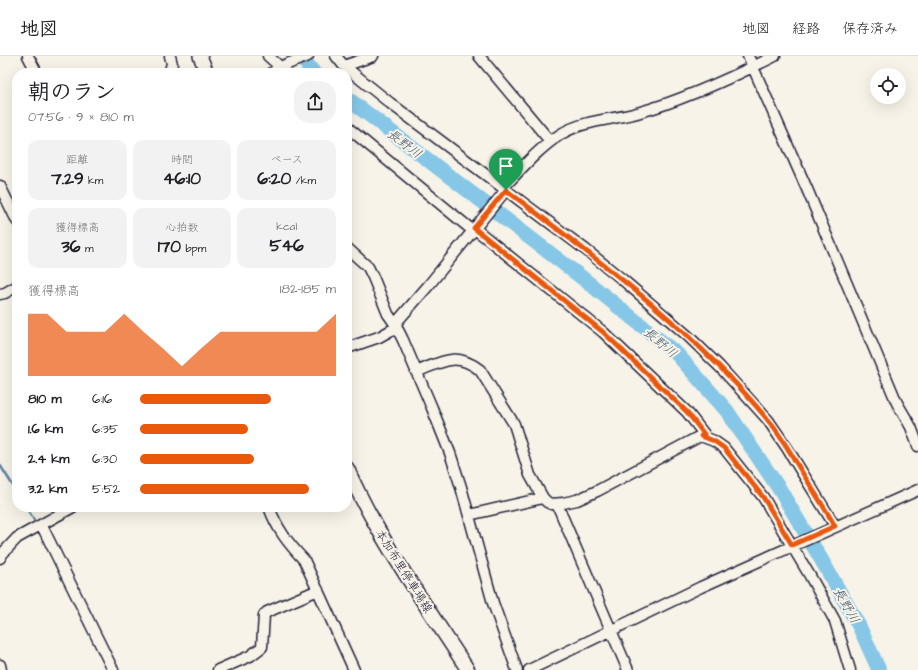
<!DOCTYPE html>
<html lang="ja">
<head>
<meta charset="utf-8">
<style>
  body { margin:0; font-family:"Architects Daughter","Klee One",sans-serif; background:#f2f2f2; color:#202124; height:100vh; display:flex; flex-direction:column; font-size:15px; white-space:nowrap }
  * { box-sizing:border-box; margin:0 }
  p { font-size:13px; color:#757577 }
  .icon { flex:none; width:22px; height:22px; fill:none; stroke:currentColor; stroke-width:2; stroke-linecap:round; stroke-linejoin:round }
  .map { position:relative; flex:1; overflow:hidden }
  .details { position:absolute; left:12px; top:12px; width:340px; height:444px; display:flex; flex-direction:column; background:#fff; border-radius:16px; box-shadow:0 4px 16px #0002 }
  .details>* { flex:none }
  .tools { position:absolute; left:870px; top:12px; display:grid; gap:8px }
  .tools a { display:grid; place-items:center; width:36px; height:36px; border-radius:50%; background:#fff; box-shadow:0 4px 16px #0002; font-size:20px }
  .pin { position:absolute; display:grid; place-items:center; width:34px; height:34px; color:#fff; margin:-41px -17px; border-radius:50% 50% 50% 0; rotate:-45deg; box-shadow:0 0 4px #0007 }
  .pin .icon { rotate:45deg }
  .round { display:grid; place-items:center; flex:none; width:42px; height:42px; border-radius:16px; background:#f2f2f2 }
  .headline { display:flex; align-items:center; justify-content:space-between; height:68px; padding:0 16px }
  h1 { font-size:22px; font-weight:800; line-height:30px }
  .metrics { display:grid; grid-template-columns:repeat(3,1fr); gap:6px; height:68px; padding:4px 16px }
  .metrics div { display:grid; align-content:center; border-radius:10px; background:#f2f2f2; text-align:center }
  .metrics b { font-size:17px; font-weight:800 }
  .metrics small { font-size:11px; font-weight:400 }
  .metrics p { font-size:11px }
  .chart { height:112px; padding:8px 16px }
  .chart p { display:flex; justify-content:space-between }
  .chart svg { width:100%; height:72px; margin-top:4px; fill:#ea580c; opacity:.7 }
  ul { padding:0 16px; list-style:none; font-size:13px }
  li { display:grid; grid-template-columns:64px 48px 1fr; align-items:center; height:30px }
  li i { height:10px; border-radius:5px; background:#ea580c }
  header { display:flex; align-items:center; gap:24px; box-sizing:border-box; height:56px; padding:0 20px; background:#fff; border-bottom:1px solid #e0e0e0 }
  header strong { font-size:19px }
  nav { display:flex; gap:22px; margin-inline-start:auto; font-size:14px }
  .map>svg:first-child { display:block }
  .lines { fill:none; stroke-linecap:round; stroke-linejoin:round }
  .stream { stroke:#5e85a2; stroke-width:2.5 }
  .river { stroke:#86c7e7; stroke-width:15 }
  .minor-casing { stroke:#22223b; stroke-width:13 }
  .major-casing { stroke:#22223b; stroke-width:16 }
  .minor { stroke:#f7f3e8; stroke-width:10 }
  .major { stroke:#f7f3e8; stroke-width:13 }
  .route-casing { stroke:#fff; stroke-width:8 }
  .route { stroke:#ea580c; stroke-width:5 }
  .labels { text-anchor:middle; stroke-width:4; stroke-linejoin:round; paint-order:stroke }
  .street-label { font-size:12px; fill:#22223b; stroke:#f7f3e8 }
  .water-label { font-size:13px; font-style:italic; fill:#40546f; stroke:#f7f3e8 }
</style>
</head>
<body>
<header>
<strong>地図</strong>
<nav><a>地図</a><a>経路</a><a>保存済み</a></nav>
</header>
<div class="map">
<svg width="918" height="614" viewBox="0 0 918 614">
  <rect width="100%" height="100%" fill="#f7f3e8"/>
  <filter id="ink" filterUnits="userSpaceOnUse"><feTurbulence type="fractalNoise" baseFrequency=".025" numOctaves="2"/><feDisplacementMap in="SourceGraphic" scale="8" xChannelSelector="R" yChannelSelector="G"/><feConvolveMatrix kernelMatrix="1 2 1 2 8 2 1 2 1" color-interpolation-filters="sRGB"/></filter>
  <g filter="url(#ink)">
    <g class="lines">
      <path class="stream" d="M 0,409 L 17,436
        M 26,451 L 34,464"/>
      <path class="river" d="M 300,0 L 314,17
        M 347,42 L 585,224 L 677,298 L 727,355 L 780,434 L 821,503 L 859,570 L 879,614"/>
      <g class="minor-casing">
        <path id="minor" d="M 28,0 L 37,17
          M 268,0 L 287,17
          M 336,0 L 344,10 L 390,47 L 586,194 L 623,224 L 688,280 L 720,311 L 768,364 L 787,392 L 835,470
          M 479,0 L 550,85
          M 748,0 L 807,133 L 897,347 L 911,371 L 918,390
          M 344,10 L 373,0
          M 169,17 L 172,8 L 170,0
          M 271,17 L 285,9 L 308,0
          M 347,71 L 472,174
          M 0,130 L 17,165
          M 503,132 C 521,113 539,92 561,78 C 584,64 612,64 637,57 C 684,44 731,22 775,0
          M 347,192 L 368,211 L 373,221 L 388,258 L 395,268 L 403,284 L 432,352 L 450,397 L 461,431 L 493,547 L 517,614
          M 0,238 L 5,237 L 17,230
          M 395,268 L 428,230 L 506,134
          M 347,292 L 379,281 L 397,271
          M 416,316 C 442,306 455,295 480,314 L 514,368 L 530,419 L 543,442 L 547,446 L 551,448 L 563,447 L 577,444 L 597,435 L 704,378 L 687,356 L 603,276 L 474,172
          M 701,380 L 714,385 L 724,392 L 763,441 L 810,520 L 835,565 L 850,614
          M 557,448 L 628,614
          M 269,451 C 277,473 288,487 304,504 L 354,614
          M 469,459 L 543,442
          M 42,470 L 113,614
          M 0,502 L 3,497 L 17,482 L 73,451
          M 0,609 L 1,614
          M 218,614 L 250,600 L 262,591 L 264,559 L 267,556 L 318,534
          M 529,614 L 701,531 L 918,434"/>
      </g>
      <g class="major-casing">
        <path id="major" d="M 200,0 L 207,17
          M 347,412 C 379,484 425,548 468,614"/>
      </g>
      <use href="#minor" class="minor"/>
      <use href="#major" class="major"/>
    </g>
  </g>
  <g class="lines" filter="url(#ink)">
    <g class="route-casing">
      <path id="route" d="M 506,134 C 598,204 693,273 767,363 C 780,378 790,396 800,413 C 812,432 824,451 835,470 L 792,489 L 763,441 L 724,392 L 714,385 L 701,380 L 704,378 L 687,356 L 603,276 L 474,172 Z"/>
    </g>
    <use href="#route" class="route"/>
  </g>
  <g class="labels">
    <g class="street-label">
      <text transform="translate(404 515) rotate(58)" y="4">本加布里停車場線</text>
    </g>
    <g class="water-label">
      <text transform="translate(405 87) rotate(37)" y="5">長野川</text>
      <text transform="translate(661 286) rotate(40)" y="5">長野川</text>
      <text transform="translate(847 549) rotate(60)" y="5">長野川</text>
    </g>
  </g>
</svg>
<div class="tools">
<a><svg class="icon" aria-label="locate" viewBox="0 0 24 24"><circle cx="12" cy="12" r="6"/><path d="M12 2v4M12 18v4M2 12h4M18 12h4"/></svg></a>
</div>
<div class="pin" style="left:506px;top:134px;background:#1e9e55"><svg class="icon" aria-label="arrive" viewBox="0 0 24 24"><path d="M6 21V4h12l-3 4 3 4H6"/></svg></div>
<section class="details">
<div class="headline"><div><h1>朝のラン</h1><p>07:56 · 9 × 810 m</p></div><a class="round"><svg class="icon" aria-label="share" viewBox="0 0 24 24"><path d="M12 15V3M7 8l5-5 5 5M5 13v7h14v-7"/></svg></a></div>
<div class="metrics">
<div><p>距離</p><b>7.29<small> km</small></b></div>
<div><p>時間</p><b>46:10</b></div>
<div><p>ペース</p><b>6:20<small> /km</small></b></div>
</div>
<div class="metrics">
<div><p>獲得標高</p><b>36<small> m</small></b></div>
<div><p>心拍数</p><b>170<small> bpm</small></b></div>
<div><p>kcal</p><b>546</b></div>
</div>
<div class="chart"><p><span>獲得標高</span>182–185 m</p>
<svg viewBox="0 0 160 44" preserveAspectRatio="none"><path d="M0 44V6L10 6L20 17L30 17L40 17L50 6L60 17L70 27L80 38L90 27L100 17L110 17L120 17L130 17L140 17L150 17L160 6V44z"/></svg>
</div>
<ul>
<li><b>810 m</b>6:16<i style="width:67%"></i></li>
<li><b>1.6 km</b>6:35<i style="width:55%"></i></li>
<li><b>2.4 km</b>6:30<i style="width:58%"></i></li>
<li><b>3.2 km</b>5:52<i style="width:86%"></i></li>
</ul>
</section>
</div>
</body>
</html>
